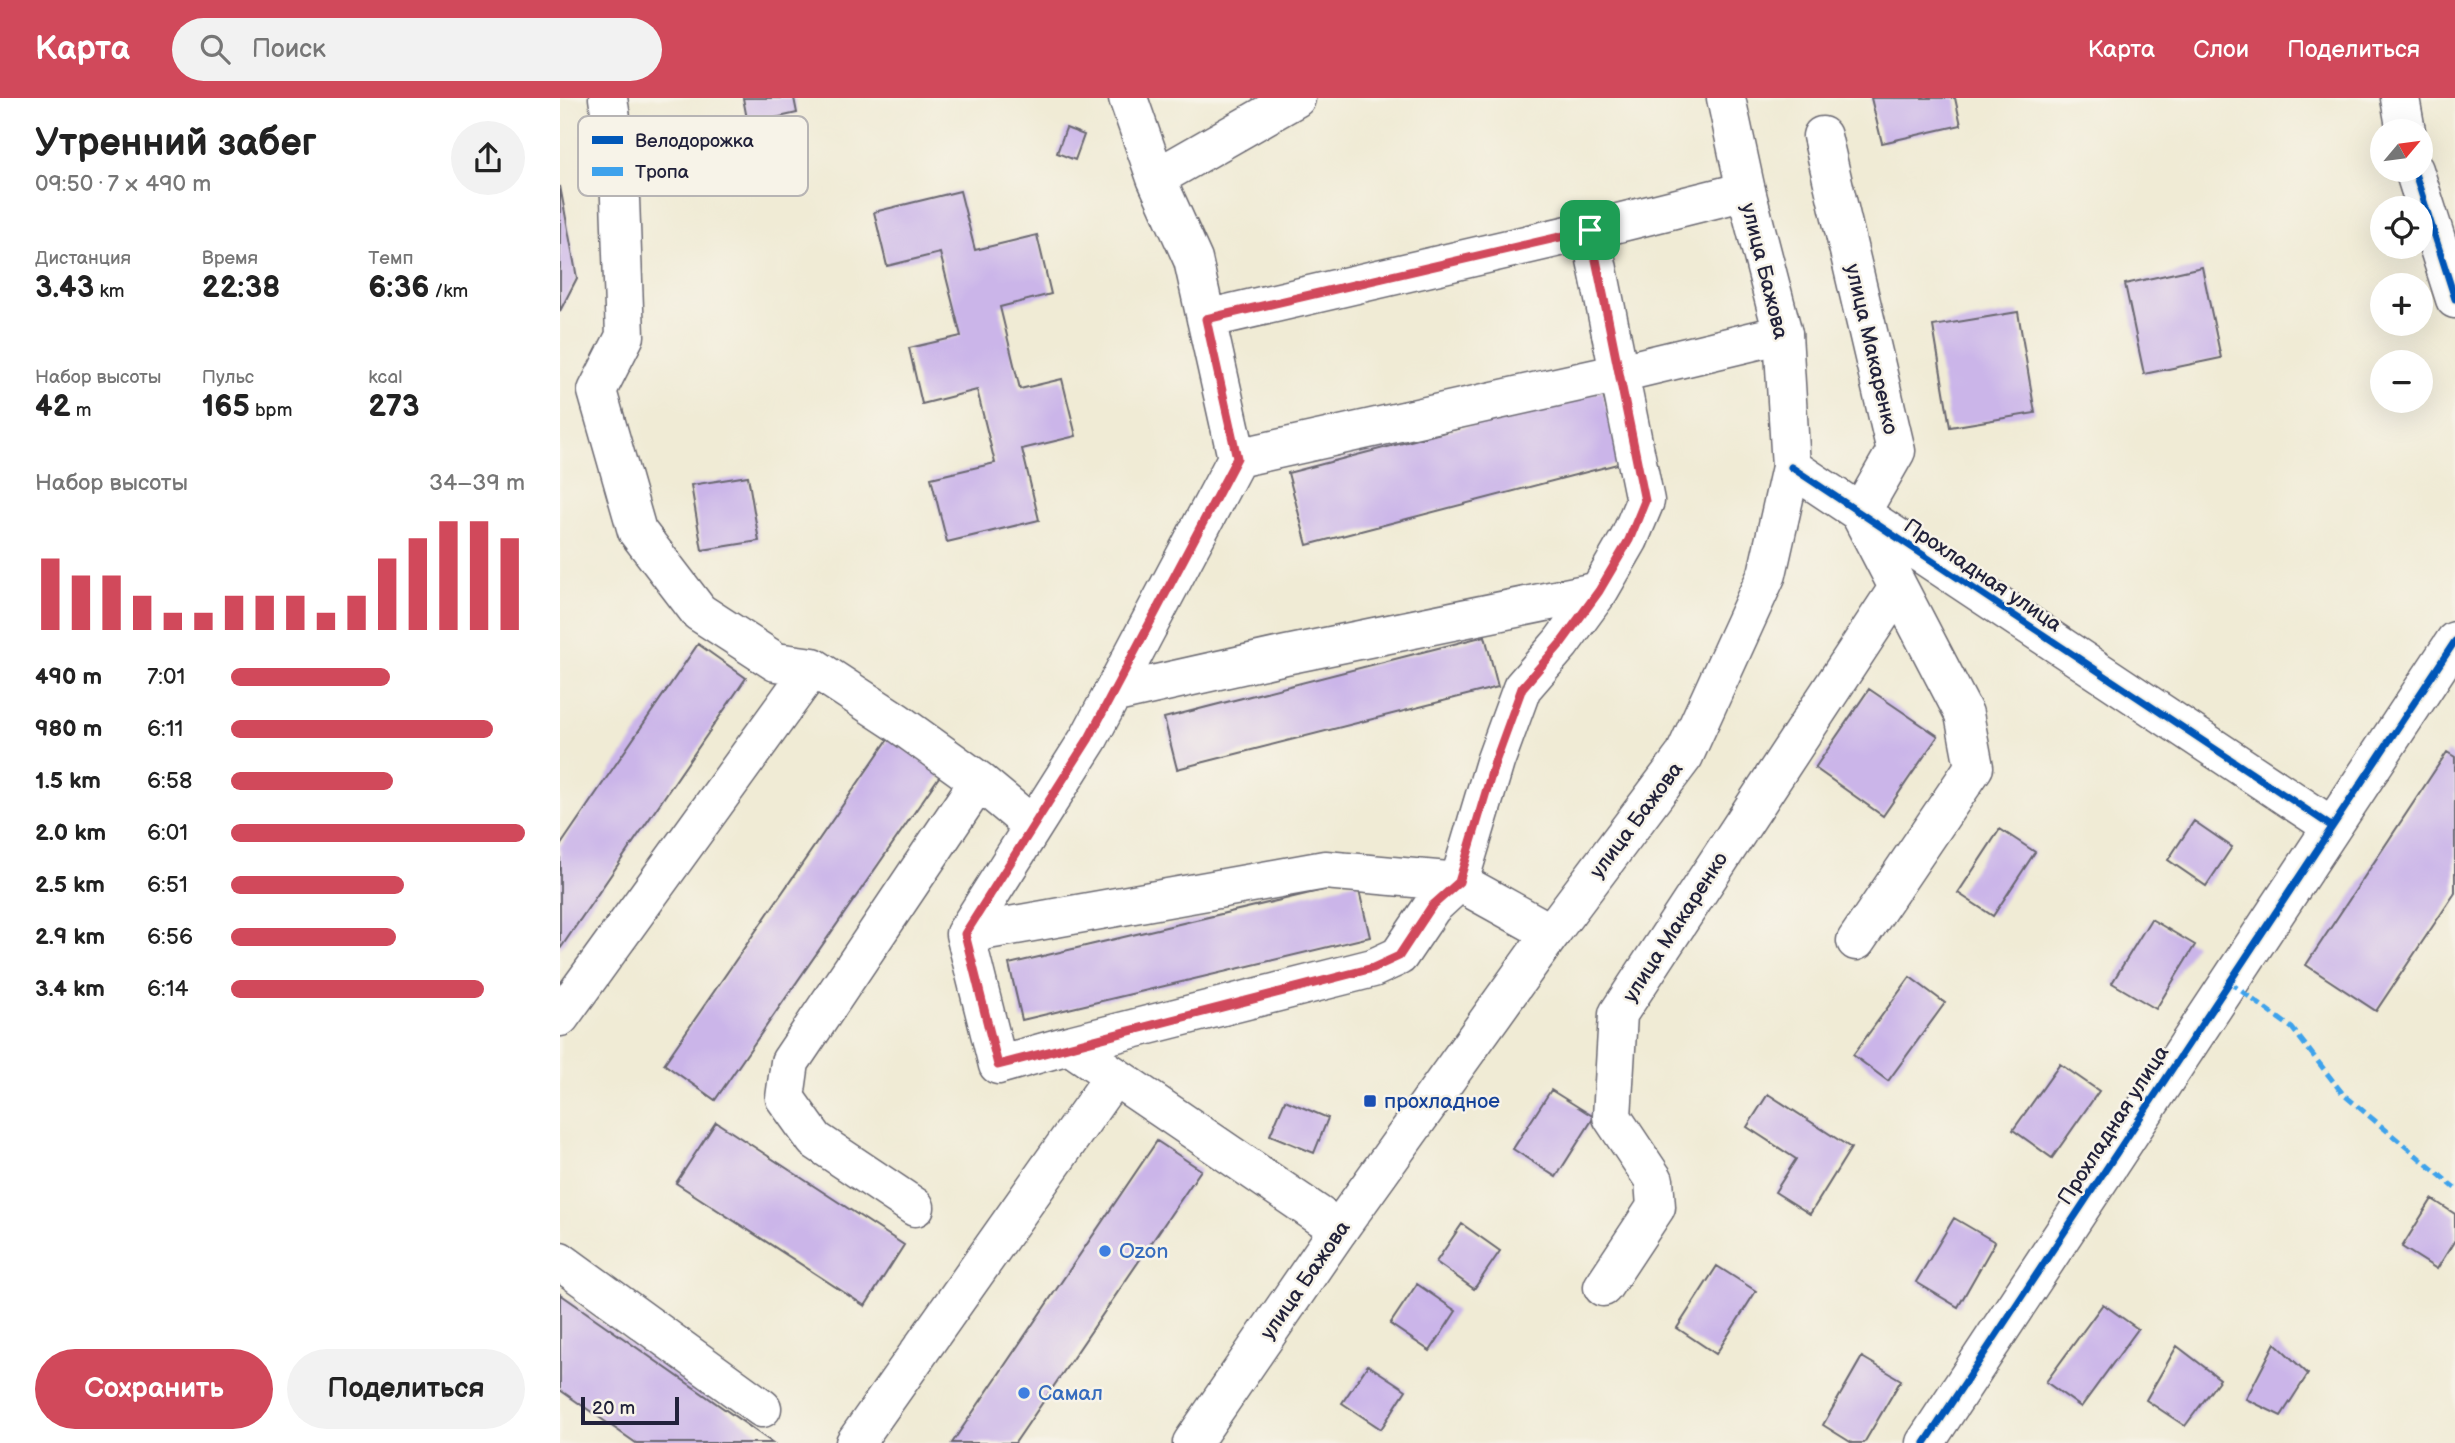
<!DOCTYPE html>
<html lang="ru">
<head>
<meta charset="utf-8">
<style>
  body { margin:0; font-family:"Balsamiq Sans",sans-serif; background:#f2f2f2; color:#222; height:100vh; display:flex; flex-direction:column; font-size:26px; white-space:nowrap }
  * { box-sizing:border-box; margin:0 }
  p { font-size:23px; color:#767676 }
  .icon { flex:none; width:38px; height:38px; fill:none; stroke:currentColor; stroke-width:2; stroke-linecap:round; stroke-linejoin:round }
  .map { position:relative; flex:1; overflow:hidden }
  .sheet { display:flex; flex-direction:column; background:#fff; width:560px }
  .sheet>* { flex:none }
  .needle { width:46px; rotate:61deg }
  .buttons { position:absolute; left:1810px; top:21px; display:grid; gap:14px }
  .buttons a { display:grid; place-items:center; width:63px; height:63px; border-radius:50%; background:#fff; box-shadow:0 7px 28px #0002; font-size:35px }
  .scale { position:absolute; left:21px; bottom:18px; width:98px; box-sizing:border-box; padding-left:7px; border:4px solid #22223b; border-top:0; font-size:19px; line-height:24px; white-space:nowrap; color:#22223b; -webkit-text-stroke:5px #f7f3e8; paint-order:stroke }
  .pin { position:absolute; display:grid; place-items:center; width:60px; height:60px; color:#fff; margin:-30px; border-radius:14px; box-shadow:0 4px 10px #0006 }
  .round { display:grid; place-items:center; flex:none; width:74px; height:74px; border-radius:37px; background:#f2f2f2 }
  .overview { display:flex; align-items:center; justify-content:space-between; height:119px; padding:0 35px }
  h1 { font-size:38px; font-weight:700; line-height:52px }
  .stats { display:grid; grid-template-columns:repeat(3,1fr); gap:10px; height:119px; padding:7px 35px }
  .stats div { display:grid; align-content:center }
  .stats b { font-size:30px; font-weight:700 }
  .stats small { font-size:19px; font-weight:400 }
  .stats p { font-size:19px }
  .chart { height:196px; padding:14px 35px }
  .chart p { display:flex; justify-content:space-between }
  .chart svg { width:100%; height:126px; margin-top:7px; stroke:#d1495b; stroke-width:6 }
  .cta { display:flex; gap:14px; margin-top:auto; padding:14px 35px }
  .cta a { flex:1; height:80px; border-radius:42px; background:#d1495b; color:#fff; font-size:28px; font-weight:700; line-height:80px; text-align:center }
  .cta a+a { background:#f2f2f2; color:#222 }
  ul { padding:0 35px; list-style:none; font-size:23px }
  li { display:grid; grid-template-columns:112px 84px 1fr; align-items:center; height:52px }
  li i { height:18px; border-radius:9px; background:#d1495b }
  header { display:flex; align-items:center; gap:42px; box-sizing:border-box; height:98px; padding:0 35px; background:#d1495b; color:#fff }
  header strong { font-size:33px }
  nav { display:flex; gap:38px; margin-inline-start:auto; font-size:24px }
  .search { width:490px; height:63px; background:#f2f2f2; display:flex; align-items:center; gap:18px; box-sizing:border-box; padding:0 24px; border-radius:38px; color:#767676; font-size:26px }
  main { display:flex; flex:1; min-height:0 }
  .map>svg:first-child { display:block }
  .building { fill:#cbb5e9 }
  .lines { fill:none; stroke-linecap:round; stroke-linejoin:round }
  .minor-casing { stroke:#6a6871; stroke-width:41 }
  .highway-casing { stroke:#6a6871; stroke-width:41 }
  .minor { stroke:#fff; stroke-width:38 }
  .highway { stroke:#fff; stroke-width:38 }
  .quiet { stroke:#3ea2ec; stroke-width:5; stroke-dasharray:10 5; stroke-linecap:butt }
  .cycleway-casing { stroke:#f7f3e8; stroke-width:11 }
  .cycleway { stroke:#0057b8; stroke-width:7 }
  .route-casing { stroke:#fff; stroke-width:14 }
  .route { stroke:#d1495b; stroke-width:9 }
  .transit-dot { fill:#1a4fb4; stroke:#f7f3e8; stroke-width:2.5 }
  .shop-dot { fill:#3f7fe0; stroke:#f7f3e8; stroke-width:2.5 }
  .labels { text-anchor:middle; stroke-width:5; stroke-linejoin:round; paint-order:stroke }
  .street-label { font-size:21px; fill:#22223b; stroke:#f7f3e8 }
  .transit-label { font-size:21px; fill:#164399; stroke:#f7f3e8; text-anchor:start }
  .shop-label { font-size:21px; fill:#366cbe; stroke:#f7f3e8; text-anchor:start }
  .key { fill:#f7f3e8; stroke:#b7b4b4; stroke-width:2 }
  .key-label { font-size:19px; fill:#22223b }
</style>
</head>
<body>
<header>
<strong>Карта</strong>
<div class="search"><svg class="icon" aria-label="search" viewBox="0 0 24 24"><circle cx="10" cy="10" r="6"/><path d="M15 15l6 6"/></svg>Поиск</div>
<nav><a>Карта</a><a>Слои</a><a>Поделиться</a></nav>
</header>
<main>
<section class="sheet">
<div class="overview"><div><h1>Утренний забег</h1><p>09:50 · 7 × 490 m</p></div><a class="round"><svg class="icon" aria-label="share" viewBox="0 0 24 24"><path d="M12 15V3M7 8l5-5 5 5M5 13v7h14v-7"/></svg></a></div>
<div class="stats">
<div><p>Дистанция</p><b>3.43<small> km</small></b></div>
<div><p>Время</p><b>22:38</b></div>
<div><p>Темп</p><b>6:36<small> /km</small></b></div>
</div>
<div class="stats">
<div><p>Набор высоты</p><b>42<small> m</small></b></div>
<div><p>Пульс</p><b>165<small> bpm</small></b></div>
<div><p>kcal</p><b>273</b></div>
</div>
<div class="chart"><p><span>Набор высоты</span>34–39 m</p>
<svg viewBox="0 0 160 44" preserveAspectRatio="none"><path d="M5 44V19M15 44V25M25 44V25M35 44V32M45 44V38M55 44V38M65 44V32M75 44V32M85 44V32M95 44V38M105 44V32M115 44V19M125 44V12M135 44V6M145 44V6M155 44V12"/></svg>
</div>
<ul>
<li><b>490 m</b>7:01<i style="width:54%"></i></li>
<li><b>980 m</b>6:11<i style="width:89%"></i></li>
<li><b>1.5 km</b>6:58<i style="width:55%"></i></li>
<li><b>2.0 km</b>6:01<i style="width:100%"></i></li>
<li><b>2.5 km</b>6:51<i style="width:59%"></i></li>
<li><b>2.9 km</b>6:56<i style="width:56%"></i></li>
<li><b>3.4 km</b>6:14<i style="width:86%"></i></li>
</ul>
<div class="cta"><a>Сохранить</a><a>Поделиться</a></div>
</section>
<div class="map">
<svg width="1895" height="1345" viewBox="0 0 1895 1345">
  <rect width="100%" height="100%" fill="#f7f3e8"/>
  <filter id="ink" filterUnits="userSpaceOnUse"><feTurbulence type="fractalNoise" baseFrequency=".0143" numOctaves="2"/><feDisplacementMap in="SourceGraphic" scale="14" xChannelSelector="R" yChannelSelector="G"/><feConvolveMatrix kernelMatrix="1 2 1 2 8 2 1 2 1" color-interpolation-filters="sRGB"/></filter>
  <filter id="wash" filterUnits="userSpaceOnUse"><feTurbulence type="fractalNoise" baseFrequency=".00686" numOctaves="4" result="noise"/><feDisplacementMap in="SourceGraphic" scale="28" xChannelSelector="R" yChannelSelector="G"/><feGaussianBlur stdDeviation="1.57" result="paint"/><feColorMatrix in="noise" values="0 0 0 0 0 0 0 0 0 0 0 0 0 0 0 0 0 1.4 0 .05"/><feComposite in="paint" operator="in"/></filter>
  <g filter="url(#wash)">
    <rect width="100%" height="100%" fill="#f0ebd5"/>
    <g id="blocks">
      <path class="building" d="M 183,0 L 234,0 L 237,15 L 188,26 Z
        M 1311,0 L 1395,0 L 1401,27 L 1322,45 Z
        M 506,30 L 524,37 L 515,62 L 497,55 Z
        M 0,88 L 17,180 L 0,213 Z
        M 400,93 L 415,152 L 477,137 L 491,196 L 440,209 L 460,291 L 502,281 L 516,338 L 462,351 L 479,422 L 387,444 L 371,380 L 435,365 L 417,292 L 362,306 L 349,250 L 401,238 L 380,155 L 327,168 L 314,114 Z
        M 1642,169 L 1661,260 L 1584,276 L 1565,186 Z
        M 1458,214 L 1475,315 L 1390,329 L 1373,228 Z
        M 1042,293 L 1061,365 L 747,447 L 728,375 Z
        M 188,378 L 199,443 L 142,452 L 131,387 Z
        M 925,538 L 938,589 L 617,671 L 604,620 Z
        M 138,546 L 186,580 L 0,851 L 0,748 Z
        M 1309,591 L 1378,638 L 1323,718 L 1255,670 Z
        M 329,640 L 381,676 L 155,1002 L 104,966 Z
        M 1887,654 L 1895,659 L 1895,795 L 1816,913 L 1746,867 Z
        M 1634,723 L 1672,749 L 1646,788 L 1608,762 Z
        M 1440,731 L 1475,754 L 1433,818 L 1398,795 Z
        M 797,784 L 810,839 L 462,922 L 449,866 Z
        M 1591,821 L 1635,847 L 1596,911 L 1552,885 Z
        M 1350,879 L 1385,905 L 1328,983 L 1293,957 Z
        M 1500,966 L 1539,993 L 1492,1060 L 1453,1032 Z
        M 991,992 L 1034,1019 L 996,1079 L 953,1051 Z
        M 1208,996 L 1291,1050 L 1250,1116 L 1215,1094 L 1236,1061 L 1187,1029 Z
        M 725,1002 L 768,1020 L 754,1055 L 710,1037 Z
        M 156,1024 L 344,1147 L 305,1208 L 116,1085 Z
        M 597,1043 L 641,1072 L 455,1345 L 392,1345 Z
        M 1872,1101 L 1895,1116 L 1895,1142 L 1877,1171 L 1842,1149 Z
        M 1394,1120 L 1435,1144 L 1398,1209 L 1356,1184 Z
        M 902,1126 L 940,1153 L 914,1191 L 876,1164 Z
        M 1157,1168 L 1196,1193 L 1156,1256 L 1117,1230 Z
        M 857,1186 L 896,1213 L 870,1253 L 830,1226 Z
        M 0,1196 L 213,1345 L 76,1345 L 0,1292 Z
        M 1543,1206 L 1578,1231 L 1521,1309 L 1486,1284 Z
        M 1715,1245 L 1748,1276 L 1721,1318 L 1686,1301 Z
        M 1617,1248 L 1660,1281 L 1625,1328 L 1586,1302 Z
        M 1302,1259 L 1341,1282 L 1304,1345 L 1292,1345 L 1263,1327 Z
        M 808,1267 L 846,1292 L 821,1331 L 782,1305 Z"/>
    </g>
  </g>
  <g filter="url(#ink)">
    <use href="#blocks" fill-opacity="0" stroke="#6a6871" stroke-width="2"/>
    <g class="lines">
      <g class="minor-casing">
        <path id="minor" d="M 48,0 L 59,73 L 65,238 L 37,293 L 77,433 L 139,514 L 216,564 L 253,569 L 337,624 L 419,683 L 473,728
          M 568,0 L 596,80 L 633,162 L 677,360 L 529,640 L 405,836 L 438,967 L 509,947 L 779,1131
          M 1840,0 L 1846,33
          M 1262,38 L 1336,353 L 1300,416 L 1404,616 L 1414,669 L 1296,843
          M 1854,72 L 1895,201
          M 596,80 L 736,0
          M 1030,132 L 1085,403 L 1069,441 L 1039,493
          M 646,221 L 1030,132 L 1186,93
          M 677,360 L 1060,275 L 1223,236
          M 1231,369 L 1771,728
          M 405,836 L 765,772 L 899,784 L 991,835
          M 0,919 L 253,569
          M 509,947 L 813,870 L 839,858 L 872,809 L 899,784 L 935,664 L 962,590 L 1001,545 L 1039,493 L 726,557 L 552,596
          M 355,1109 L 255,1042 L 225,1000 L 230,964 L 419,683
          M 0,1163 L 202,1310
          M 1043,1189 L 1096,1109 L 1094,1082 L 1052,1019 L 1058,916 L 1338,490
          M 295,1345 L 554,978
          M 1365,1345 L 1895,543"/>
      </g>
      <g class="highway-casing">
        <path id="highway" d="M 632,1345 L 779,1131 L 991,835 L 1124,658 L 1207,476 L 1231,369 L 1223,236 L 1186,93 L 1166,0"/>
      </g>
      <use href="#minor" class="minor"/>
      <use href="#highway" class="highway"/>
      <path class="quiet" d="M 1669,884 L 1732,930 L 1783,996 L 1895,1090"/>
      <g class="cycleway-casing">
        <path id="cycleway" d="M 1854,72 L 1895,201
          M 1231,369 L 1771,728
          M 1365,1345 L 1895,543"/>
      </g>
      <use href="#cycleway" class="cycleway"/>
    </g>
  </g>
  <g class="lines" filter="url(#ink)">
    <g class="route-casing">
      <path id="route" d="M 1030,132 L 1085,403 L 1069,442 L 1039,493 L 1001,545 L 962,590 L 935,664 L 899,784 L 872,808 L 839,858 L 813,870 L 438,967 L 405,836 L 529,640 L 677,360 L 646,221 Z"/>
    </g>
    <use href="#route" class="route"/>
  </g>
  <rect class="transit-dot" x="803" y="996" width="14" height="14" rx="3.5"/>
  <g class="shop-dot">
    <circle cx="545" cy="1153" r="7"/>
    <circle cx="464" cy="1295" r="7"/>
  </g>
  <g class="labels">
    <g class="street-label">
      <text transform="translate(1205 173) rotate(76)" y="7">улица Бажова</text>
      <text transform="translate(1312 251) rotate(77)" y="7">улица Макаренко</text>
      <text transform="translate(1423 477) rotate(34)" y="7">Прохладная улица</text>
      <text transform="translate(1076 722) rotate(-53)" y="7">улица Бажова</text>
      <text transform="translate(1115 829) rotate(-57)" y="7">улица Макаренко</text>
      <text transform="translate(1553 1027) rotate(-57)" y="7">Прохладная улица</text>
      <text transform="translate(745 1182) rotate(-55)" y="7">улица Бажова</text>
    </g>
    <g class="transit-label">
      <text x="824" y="1010">прохладное</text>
    </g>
    <g class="shop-label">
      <text x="559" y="1160">Ozon</text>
      <text x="478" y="1302">Самал</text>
    </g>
  </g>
  <rect x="18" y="18" width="230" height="80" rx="10" class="key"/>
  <rect x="32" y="38" width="31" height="8" fill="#0057b8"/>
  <rect x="32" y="69" width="31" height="9" fill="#3ea2ec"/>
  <g class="key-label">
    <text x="75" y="49">Велодорожка</text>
    <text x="75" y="80">Тропа</text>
  </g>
</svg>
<div class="buttons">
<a><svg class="needle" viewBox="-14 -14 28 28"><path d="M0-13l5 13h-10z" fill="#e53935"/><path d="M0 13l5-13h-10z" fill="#767676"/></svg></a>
<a><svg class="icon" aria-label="locate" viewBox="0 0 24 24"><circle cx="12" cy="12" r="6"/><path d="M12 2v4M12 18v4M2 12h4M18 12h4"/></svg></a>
<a>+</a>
<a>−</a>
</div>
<div class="scale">20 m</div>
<div class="pin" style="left:1030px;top:132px;background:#1e9e55"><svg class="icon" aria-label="arrive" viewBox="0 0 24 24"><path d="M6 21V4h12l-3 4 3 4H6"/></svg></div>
</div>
</main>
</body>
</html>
